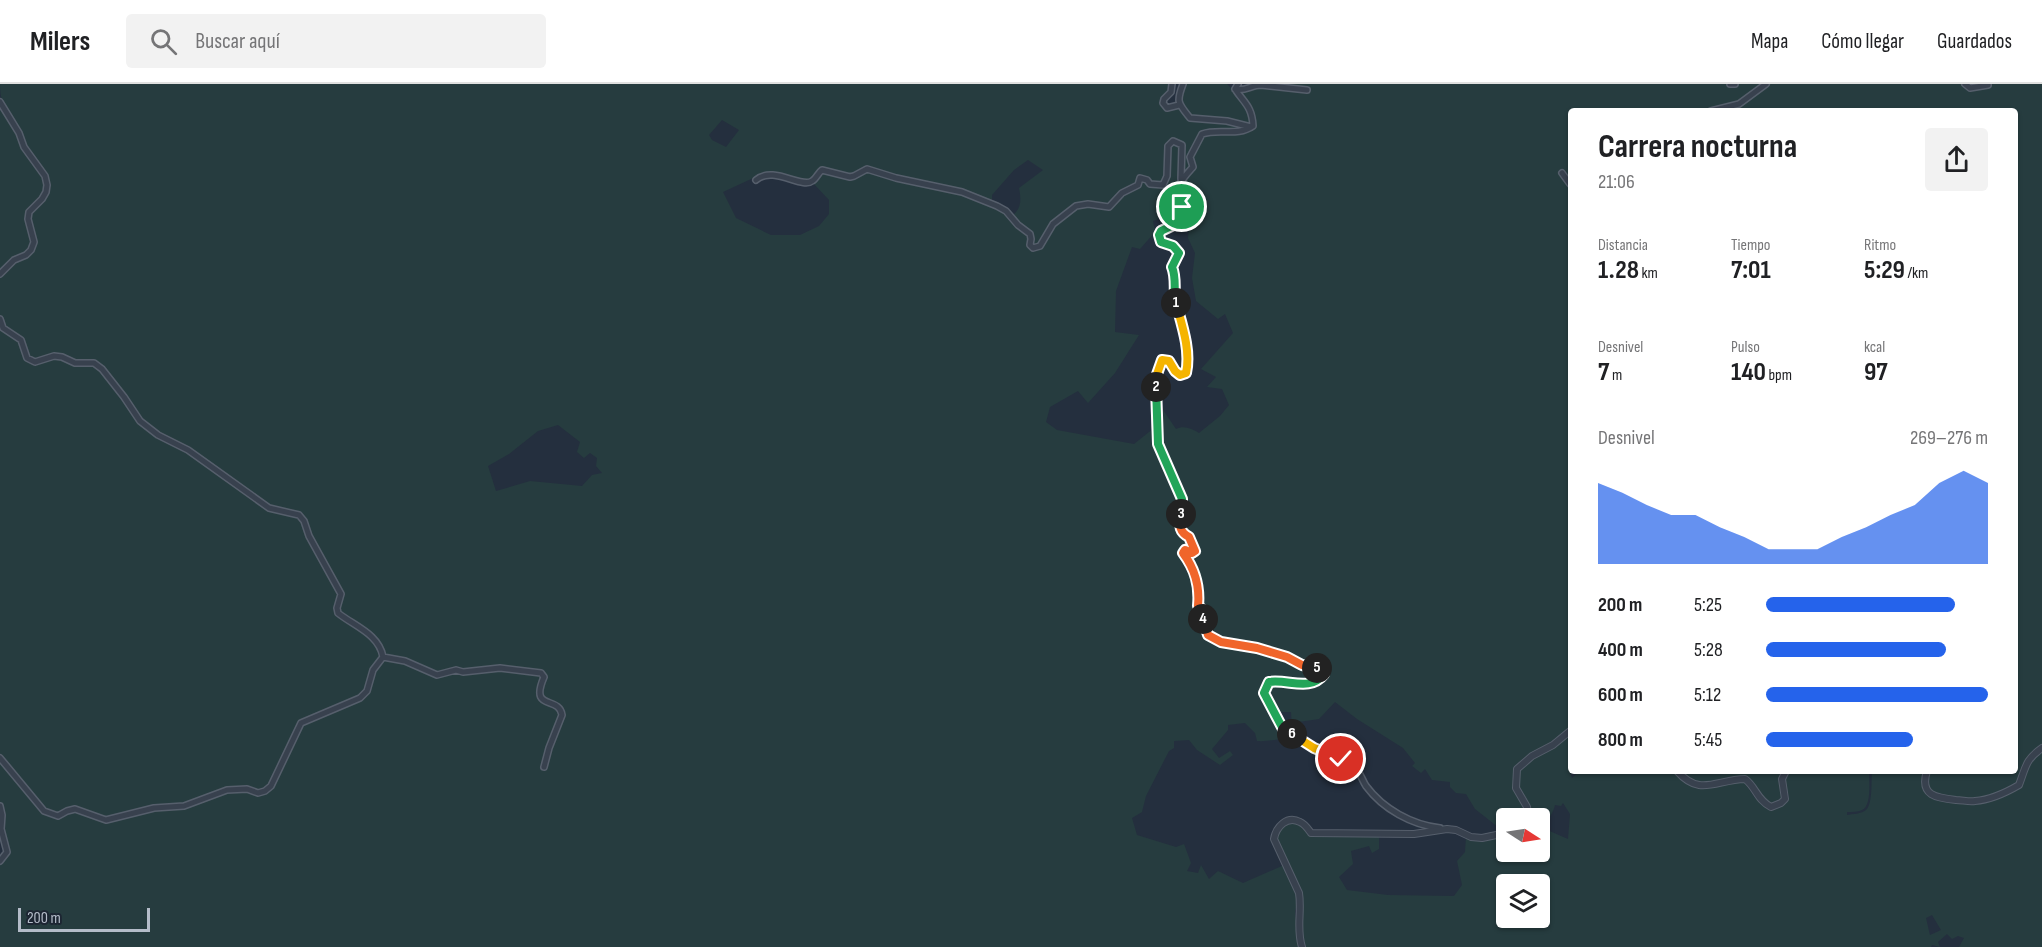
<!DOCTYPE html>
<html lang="es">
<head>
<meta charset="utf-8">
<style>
  body { margin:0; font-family:"Sofia Sans Condensed",sans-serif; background:#f2f2f2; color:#202124; height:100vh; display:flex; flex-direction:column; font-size:22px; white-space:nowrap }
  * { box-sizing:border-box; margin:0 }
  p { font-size:20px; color:#757577 }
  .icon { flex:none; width:33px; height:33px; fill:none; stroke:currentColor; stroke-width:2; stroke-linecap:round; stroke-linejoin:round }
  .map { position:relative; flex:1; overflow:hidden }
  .details { position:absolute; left:1568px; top:24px; width:450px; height:666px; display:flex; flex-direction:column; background:#fff; border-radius:6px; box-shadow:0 2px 4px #0004 }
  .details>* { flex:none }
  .needle { width:39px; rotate:102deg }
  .buttons { position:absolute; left:1496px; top:724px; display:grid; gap:12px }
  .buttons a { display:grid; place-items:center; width:54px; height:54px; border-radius:6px; background:#fff; box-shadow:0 2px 4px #0004; font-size:30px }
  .scale { position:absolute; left:18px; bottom:15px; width:132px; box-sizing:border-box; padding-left:6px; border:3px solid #b4bcc9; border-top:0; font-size:16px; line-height:21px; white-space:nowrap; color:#b4bcc9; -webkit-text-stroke:4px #1d2633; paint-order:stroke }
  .pin { position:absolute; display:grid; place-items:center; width:51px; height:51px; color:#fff; margin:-26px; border:3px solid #fff; border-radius:50%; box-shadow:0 2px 6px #0007 }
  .km { position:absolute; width:30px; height:30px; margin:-15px; border-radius:50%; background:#222; color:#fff; font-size:16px; line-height:30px; text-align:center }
  .round { display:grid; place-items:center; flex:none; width:63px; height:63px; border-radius:6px; background:#f2f2f2 }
  .summary { display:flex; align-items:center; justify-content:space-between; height:102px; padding:0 30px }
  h1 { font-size:33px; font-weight:700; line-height:45px }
  .metrics { display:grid; grid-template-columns:repeat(3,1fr); gap:9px; height:102px; padding:6px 30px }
  .metrics div { display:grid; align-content:center }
  .metrics b { font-size:26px; font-weight:700 }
  .metrics small { font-size:16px; font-weight:400 }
  .metrics p { font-size:16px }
  .chart { height:168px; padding:12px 30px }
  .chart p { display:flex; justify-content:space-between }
  .chart svg { width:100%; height:108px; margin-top:6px; fill:#2563eb; opacity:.7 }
  ul { padding:0 30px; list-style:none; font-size:20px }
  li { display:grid; grid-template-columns:96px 72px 1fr; align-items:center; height:45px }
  li i { height:15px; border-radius:8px; background:#2563eb }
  header { display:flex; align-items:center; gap:36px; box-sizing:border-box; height:84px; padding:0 30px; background:#fff; border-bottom:2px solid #e0e0e0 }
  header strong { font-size:28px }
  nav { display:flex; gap:33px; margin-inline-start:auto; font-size:21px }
  .search { width:420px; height:54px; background:#f2f2f2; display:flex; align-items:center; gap:15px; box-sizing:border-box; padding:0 21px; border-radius:6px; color:#757577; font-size:22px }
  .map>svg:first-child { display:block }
  .green { fill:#263c3f; fill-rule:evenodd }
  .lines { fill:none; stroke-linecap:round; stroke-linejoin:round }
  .minor-casing { stroke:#565f6c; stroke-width:8 }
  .tertiary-casing { stroke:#565f6c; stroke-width:8 }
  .minor { stroke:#38414e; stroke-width:5 }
  .tertiary { stroke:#38414e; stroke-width:6 }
  .split-1-casing { stroke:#fff; stroke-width:12 }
  .split-2-casing { stroke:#fff; stroke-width:12 }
  .split-3-casing { stroke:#fff; stroke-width:12 }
  .split-4-casing { stroke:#fff; stroke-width:12 }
  .split-5-casing { stroke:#fff; stroke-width:12 }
  .split-6-casing { stroke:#fff; stroke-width:12 }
  .split-7-casing { stroke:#fff; stroke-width:12 }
  .split-1 { stroke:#22a559; stroke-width:8 }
  .split-2 { stroke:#f5b400; stroke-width:8 }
  .split-3 { stroke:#22a559; stroke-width:8 }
  .split-4 { stroke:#f0652b; stroke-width:8 }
  .split-5 { stroke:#f0652b; stroke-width:8 }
  .split-6 { stroke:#22a559; stroke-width:8 }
  .split-7 { stroke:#f5b400; stroke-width:8 }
</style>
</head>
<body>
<header>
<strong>Milers</strong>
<div class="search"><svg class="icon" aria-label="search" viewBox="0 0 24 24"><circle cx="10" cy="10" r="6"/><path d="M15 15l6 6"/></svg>Buscar aquí</div>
<nav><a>Mapa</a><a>Cómo llegar</a><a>Guardados</a></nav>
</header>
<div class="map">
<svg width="2042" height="863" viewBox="0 0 2042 863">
  <rect width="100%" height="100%" fill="#242f3e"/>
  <path class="green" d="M 0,0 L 1171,0 L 1170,7 L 1162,14 L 1163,23 L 1167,25 L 1178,23 L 1189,36 L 1227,39 L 1246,44 C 1233,51 1217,44 1201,49 L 1188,73 L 1191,82 L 1183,91 L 1183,61 L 1178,56 L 1170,57 C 1160,69 1169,87 1162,100 L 1151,99 L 1148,95 L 1140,94 L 1137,100 L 1129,102 L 1109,121 C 1101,122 1093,118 1085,119 C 1062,121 1049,147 1037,163 L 1032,161 C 1035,147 1020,142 1013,131 C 1022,124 1021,114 1019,104 L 1043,86 L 1028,76 L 1014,86 L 992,111 L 992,119 L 962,106 L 896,92 L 867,84 L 864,84 L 854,91 L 821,84 L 814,94 L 807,98 L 794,93 L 766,88 L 723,108 L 736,134 L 771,151 L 800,151 L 819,142 L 829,130 L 829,116 L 813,99 L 820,90 L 825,87 L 854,94 L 867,87 C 904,98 943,102 979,117 C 988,121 997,123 1005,128 C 1014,135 1019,144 1028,151 L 1029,162 L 1033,166 L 1037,166 L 1054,142 L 1077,124 L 1088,122 L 1110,124 L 1130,105 L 1139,102 L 1141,96 L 1147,97 L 1149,102 L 1163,102 L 1169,92 L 1169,62 L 1174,59 L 1179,61 L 1180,94 L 1176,109 L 1180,123 L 1187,131 L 1176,134 L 1173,130 L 1153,137 L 1155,148 L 1140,165 L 1132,163 L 1116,207 L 1115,248 L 1139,251 L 1115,289 L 1088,319 L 1078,307 L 1050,323 L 1046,338 L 1057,346 L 1134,360 L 1154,344 L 1156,360 L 1180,415 L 1179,447 L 1181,452 L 1188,455 L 1193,467 L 1185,464 L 1182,465 L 1181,469 C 1186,475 1192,482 1194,490 C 1197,501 1193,519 1201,527 L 1201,536 L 1207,552 L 1221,559 L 1257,566 L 1286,574 L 1302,583 L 1322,588 L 1322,591 C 1298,606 1290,591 1268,597 L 1263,610 L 1276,637 L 1278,649 L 1292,655 C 1280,654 1269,658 1257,657 L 1255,649 L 1245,639 L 1228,641 L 1228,646 L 1212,665 L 1219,674 L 1230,667 L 1233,671 L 1220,681 L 1197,666 L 1189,656 L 1174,657 L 1174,664 L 1169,667 L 1146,712 L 1142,728 L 1132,734 L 1137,751 L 1176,763 L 1184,760 L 1191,779 L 1187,787 L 1198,789 L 1201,781 L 1209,795 L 1218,787 L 1243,799 L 1284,781 L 1297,810 L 1298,817 L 1295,827 L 1299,863 L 0,863 L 0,779 L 8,768 L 3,745 L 4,730 L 0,719 L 0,677 L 43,728 L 58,734 C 81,721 83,735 105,737 C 122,738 139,728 155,726 C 165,724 177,727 187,723 C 200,719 211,711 225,709 C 243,705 259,716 272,703 L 302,641 L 361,615 L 369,607 L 375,587 L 384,575 L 405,578 L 437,592 L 456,588 L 463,590 L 501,586 L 519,587 L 542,592 C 536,612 534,617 557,624 L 560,631 L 547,664 L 543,685 L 545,684 L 550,665 L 563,631 C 561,618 550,621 542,614 L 541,610 L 545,593 L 542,588 L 501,583 L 463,586 L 456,585 L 438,589 L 406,575 L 385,572 C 381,550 356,540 339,528 L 342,509 L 310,451 L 306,436 L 299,429 L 270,422 L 189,365 L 162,351 L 141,336 L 125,312 L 103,284 L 95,278 L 75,278 L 63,272 L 54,270 L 36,276 L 28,273 L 22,255 L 5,243 L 0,231 L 0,192 C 4,188 8,183 13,179 C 19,174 28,174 32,167 C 40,154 25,140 31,127 C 36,119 46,117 48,106 C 51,89 33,76 25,63 C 22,57 22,51 19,46 C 8,27 0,22 0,0 ZM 722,36 L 739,46 L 726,63 L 712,56 L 709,51 ZM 558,341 L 580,358 L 577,368 L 584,374 L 590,369 L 597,374 L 596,382 L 602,389 L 592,391 L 582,402 L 530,397 L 496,407 L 488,382 L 509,370 L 538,347 Z
    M 1185,0 L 1227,0 C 1239,12 1251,23 1251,41 L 1190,33 C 1179,18 1178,18 1185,0 Z
    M 1264,0 L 1727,0 L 1731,3 L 1738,0 L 1763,0 L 1738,19 L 1704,27 L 1570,27 L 1570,97 L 1561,86 L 1559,88 L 1570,102 L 1570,644 L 1515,684 L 1513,705 L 1527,731 L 1525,735 L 1506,735 L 1506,747 L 1503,747 L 1475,725 L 1466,710 L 1456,709 L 1450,703 L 1450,698 L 1432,696 L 1425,685 L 1421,689 L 1412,682 L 1415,679 L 1403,664 L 1357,635 L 1335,618 L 1319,635 L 1299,638 L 1292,645 L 1291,628 L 1279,628 L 1278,624 L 1273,623 L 1266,610 L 1270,599 C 1295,596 1299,609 1325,593 L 1326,589 L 1322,584 L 1222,556 L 1209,550 C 1206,541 1203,531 1201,522 C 1196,497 1200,490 1184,468 L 1195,470 L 1182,446 L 1184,415 L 1159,359 L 1157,317 L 1176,345 C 1184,341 1192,345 1199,349 L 1220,332 L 1229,321 L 1222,305 L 1207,303 L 1216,293 L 1201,285 L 1233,249 L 1225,230 L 1218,235 L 1196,217 L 1192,194 L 1195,169 L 1188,154 L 1190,131 C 1189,128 1186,125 1184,123 C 1173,108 1184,94 1194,83 L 1191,73 L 1203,51 L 1241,50 L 1252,45 C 1255,30 1250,18 1238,7 L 1244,8 L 1261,3 L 1303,8 Z
    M 1770,0 L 1962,0 C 1971,7 1978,5 1989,3 L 1989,0 L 2042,0 L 2042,660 C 2023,675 2025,679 2017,699 C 2005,706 1990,712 1976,714 C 1970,715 1963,714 1957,713 C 1938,712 1922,711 1930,687 L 2014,687 L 2014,27 L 1718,27 L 1739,22 Z
    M 0,21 L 43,93 C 51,120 30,113 27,128 C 25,139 37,154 30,165 C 25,172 7,182 0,188 Z
    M 0,240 L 20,257 L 26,275 L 35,279 L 43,279 L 54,274 L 93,281 L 101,287 L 122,314 L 138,339 L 187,367 L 269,425 L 298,432 L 303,438 L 339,510 L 336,524 L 375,557 L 382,573 L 366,606 L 359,613 L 304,636 L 270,701 L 265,706 L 258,708 L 226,705 L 210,709 L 184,721 L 106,734 L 75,724 L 57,731 L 45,726 L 0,672 Z
    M 1570,650 L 1570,688 L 1572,694 L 1580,687 L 1674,687 C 1698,715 1712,701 1744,698 L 1755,714 L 1771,726 C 1779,723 1785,721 1789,713 L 1784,695 L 1791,687 L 1869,687 C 1869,696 1872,722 1862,726 C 1858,728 1852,728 1847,728 L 1847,731 C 1852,730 1862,730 1866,726 C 1873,720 1871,696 1872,687 L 1925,687 C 1917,712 1933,717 1953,718 C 1961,719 1970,721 1978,719 C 1990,716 2002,711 2015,706 L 2033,673 L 2042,667 L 2042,863 L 1959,863 L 1964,854 L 1958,852 L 1952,855 L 1947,850 L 1938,858 L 1940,863 L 1932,861 L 1931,863 L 1305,863 L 1300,827 L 1303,818 L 1302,808 L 1278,758 L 1277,750 C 1282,742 1287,739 1297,739 L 1309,750 L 1379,751 L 1379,765 L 1372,769 L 1369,762 L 1351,767 L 1353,780 L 1339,793 L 1347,806 L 1388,811 L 1454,812 L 1462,801 L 1457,777 L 1465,768 L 1466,753 L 1482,757 L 1506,752 L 1506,768 L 1539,768 L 1539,735 L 1531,735 L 1533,731 L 1519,704 L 1520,687 L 1534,674 ZM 1563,719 L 1570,730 L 1568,755 L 1545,745 C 1546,735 1553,731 1555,721 L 1561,722 ZM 1506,801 L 1539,801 L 1539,834 L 1506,834 ZM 1932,831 L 1941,846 L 1930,851 L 1926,834 Z
    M 1680,687 L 1782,687 C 1773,702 1794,714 1771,720 C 1758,714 1755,696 1746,693 C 1741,691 1733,693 1728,694 C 1706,700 1698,702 1680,687 Z"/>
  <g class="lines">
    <g class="minor-casing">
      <path id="minor" d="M 1172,0 L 1171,8 L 1164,15 L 1163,19 L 1167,24 L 1179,21
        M 1183,0 C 1176,18 1178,19 1190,34 L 1227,37 L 1251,43
        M 1238,0 L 1235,5 C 1244,19 1252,22 1253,42 C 1237,53 1220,44 1202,50 L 1190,73 L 1193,83 C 1183,94 1172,105 1181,121 C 1184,127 1187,127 1188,133 L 1183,138 L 1161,147 L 1159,151 L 1161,158 L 1173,162 L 1179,169 L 1172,183 C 1176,193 1173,200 1174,211 C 1177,234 1194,267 1185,290 C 1175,292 1173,280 1165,275 C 1152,284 1153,347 1159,362 C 1165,379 1177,396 1181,414 C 1184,424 1179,436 1180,446 L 1183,451 L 1189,454 L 1195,467 L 1193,469 L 1185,466 L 1183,469 C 1195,485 1200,501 1199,522 L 1203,527 L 1203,536 L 1208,551 L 1221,558 L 1257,564 L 1287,573 L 1302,581 L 1323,587 L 1323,592 C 1299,607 1293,594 1269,598 L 1264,610 C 1269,619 1277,639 1285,646 C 1305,663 1333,666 1354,683 C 1360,687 1362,696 1366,702 C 1383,725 1412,741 1440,744
        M 1730,0 L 1735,0
        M 1965,0 L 1970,4 L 1988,1
        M 1235,5 C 1245,8 1251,1 1261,1 L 1307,6
        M 0,18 L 19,49 L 24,63 L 45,92 L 47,101 L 46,108 L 42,115 L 29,128 L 28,135 L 34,158 L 31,166 L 26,171 L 14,176 L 0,190
        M 1711,27 L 1739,20 L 1766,0
        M 1562,89 L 1570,100
        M 756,96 C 773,81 802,105 812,97 C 816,95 818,89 822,86 L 850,93 L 854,92 L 867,85 L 896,94 L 962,108 L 997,122 L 1006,127 L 1018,141 L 1030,150 L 1031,155 L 1030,161 L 1033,164 L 1040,162 L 1053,140 L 1076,122 L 1088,120 L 1109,123 L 1122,109 L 1138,101 L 1140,94 L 1147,96 L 1150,100 L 1163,101 L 1167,92 L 1168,62 L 1173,57 L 1182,61 L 1181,95
        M 0,235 L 3,244 L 21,256 L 27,274 L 35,278 L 54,272 L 62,273 L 75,279 L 94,279 L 102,285 L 124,313 L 140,337 L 158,351 L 188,366 L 269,424 L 299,431 L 304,437 L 309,452 L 341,510 L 337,524 L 338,529 C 354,542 379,550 383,573 L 373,586 L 367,607 L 360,614 L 301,639 L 271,702 L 265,707 L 258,709 L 247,705 L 227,706 L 184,722 L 154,724 L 106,736 L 75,725 L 67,727 L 58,732 L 44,727 L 0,674
        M 383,573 L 405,577 L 437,591 L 456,586 L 463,588 L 500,584 L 541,589 L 544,593 C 529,628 559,611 562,631 L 549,664 L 544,683
        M 0,722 L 2,731 L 1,745 L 7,768 L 0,777"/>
    </g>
    <g class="tertiary-casing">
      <path id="tertiary" d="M 1677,687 C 1700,713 1715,696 1745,695 C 1756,703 1757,716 1771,723 L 1781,719 L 1785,715 L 1782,695 L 1786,687
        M 1927,687 C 1919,712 1937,714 1956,716 C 1962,716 1969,718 1975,717 C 1989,716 2007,708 2019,701 C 2026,683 2025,676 2042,664
        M 1529,735 L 1527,723 L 1516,704 L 1517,685 L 1532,672 L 1553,661 L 1570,647
        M 1302,863 C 1296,845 1302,827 1299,809 L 1274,755 C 1276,743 1287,731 1300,738 C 1305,740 1308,745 1311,749 L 1414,750 L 1447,745 L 1456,746 L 1471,753 L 1482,754 L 1506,749"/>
    </g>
    <use href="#minor" class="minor"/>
    <use href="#tertiary" class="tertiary"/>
  </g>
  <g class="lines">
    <g class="split-1-casing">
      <path id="split-1" d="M 1176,219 C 1173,207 1177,195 1172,183 L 1179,169 L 1173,162 L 1161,158 L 1159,151 L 1161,147 L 1186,135 L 1188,131 L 1182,123"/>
    </g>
    <g class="split-2-casing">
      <path id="split-2" d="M 1156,303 L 1156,293 L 1162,276 L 1169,277 L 1175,287 L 1180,291 L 1186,289 C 1191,267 1182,241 1176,219"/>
    </g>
    <g class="split-3-casing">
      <path id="split-3" d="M 1156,303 L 1158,360 L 1182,415 L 1181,430"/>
    </g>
    <g class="split-4-casing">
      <path id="split-4" d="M 1181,430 C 1180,441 1178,447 1189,453 L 1195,467 L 1192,469 L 1185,466 L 1183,469 C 1195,485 1200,501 1198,522 L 1203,526 L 1203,535"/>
    </g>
    <g class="split-5-casing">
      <path id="split-5" d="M 1203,535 L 1208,551 L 1221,558 L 1257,564 L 1287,573 L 1302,581 L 1317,584"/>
    </g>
    <g class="split-6-casing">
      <path id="split-6" d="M 1292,650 L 1283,645 L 1264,609 L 1269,598 C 1289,595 1310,608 1324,590 L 1321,585 L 1317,584"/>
    </g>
    <g class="split-7-casing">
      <path id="split-7" d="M 1292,650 L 1314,664 L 1341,675"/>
    </g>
    <use href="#split-1" class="split-1"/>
    <use href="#split-2" class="split-2"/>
    <use href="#split-3" class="split-3"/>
    <use href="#split-4" class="split-4"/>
    <use href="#split-5" class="split-5"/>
    <use href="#split-6" class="split-6"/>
    <use href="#split-7" class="split-7"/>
  </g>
</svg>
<div class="buttons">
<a><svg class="needle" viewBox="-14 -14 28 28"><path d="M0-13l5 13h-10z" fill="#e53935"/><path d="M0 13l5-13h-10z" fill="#757577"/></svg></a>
<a><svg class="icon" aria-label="layers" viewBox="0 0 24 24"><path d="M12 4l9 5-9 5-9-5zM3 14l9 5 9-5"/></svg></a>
</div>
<div class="scale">200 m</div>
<div class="pin" style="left:1182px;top:123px;background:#1e9e55"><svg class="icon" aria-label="arrive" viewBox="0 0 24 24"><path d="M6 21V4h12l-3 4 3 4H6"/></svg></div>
<div class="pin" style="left:1341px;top:675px;background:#d93025"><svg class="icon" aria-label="check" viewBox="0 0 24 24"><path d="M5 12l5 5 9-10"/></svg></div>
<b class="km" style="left:1176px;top:219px">1</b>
<b class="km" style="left:1156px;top:303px">2</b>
<b class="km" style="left:1181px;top:430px">3</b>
<b class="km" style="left:1203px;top:535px">4</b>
<b class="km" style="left:1317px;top:584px">5</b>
<b class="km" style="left:1292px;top:650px">6</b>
<section class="details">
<div class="summary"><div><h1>Carrera nocturna</h1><p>21:06</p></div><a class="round"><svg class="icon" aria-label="share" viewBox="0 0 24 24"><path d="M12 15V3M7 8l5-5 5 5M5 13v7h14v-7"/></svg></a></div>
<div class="metrics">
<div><p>Distancia</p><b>1.28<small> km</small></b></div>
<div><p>Tiempo</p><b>7:01</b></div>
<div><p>Ritmo</p><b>5:29<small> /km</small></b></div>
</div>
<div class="metrics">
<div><p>Desnivel</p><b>7<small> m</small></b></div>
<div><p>Pulso</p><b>140<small> bpm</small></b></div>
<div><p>kcal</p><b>97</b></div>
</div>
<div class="chart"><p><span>Desnivel</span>269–276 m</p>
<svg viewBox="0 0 160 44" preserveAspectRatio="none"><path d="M0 44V11L10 15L20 20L30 24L40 24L50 29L60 33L70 38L80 38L90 38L100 33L110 29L120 24L130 20L140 11L150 6L160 11V44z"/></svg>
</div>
<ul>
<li><b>200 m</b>5:25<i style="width:85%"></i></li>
<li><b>400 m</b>5:28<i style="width:81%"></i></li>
<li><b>600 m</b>5:12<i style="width:100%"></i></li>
<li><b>800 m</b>5:45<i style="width:66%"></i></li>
</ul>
</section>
</div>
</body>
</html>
